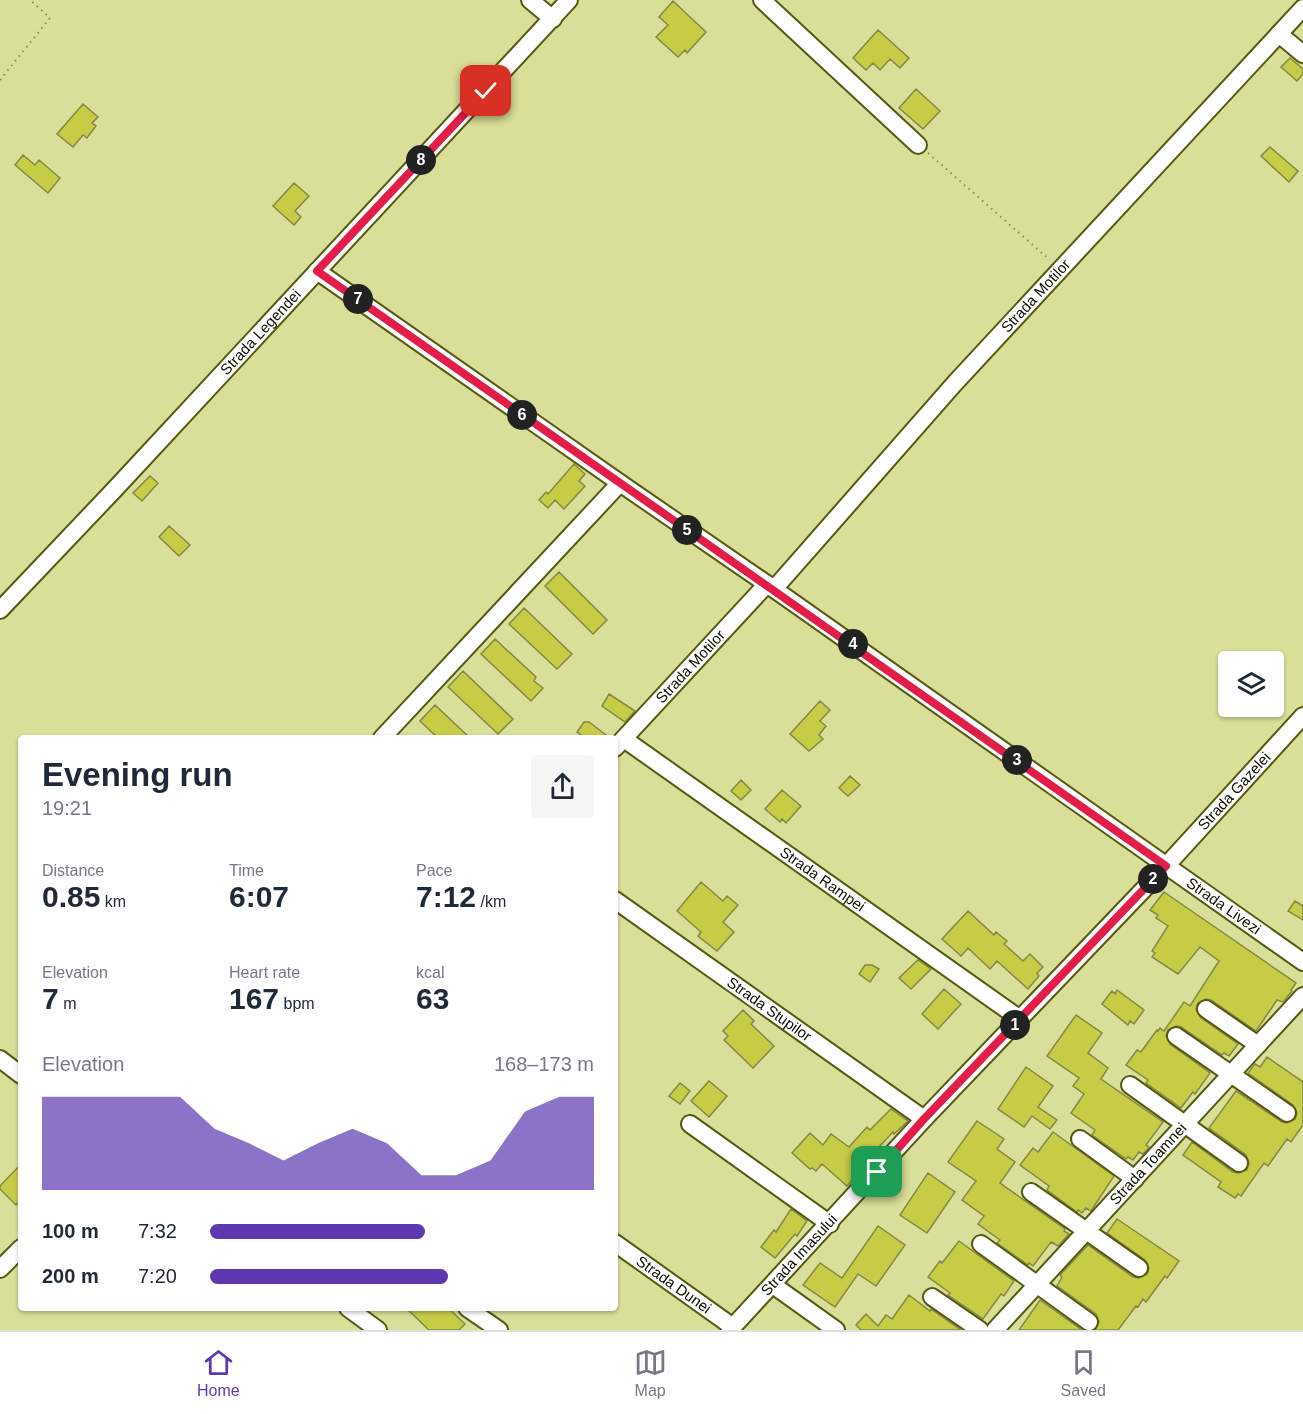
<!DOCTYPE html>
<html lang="en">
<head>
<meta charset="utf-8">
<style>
  body { margin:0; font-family:Arial,sans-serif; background:#f6f6f7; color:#1f2937; height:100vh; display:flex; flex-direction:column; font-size:22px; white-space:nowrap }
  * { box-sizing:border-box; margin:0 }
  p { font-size:20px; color:#747a83 }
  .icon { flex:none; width:33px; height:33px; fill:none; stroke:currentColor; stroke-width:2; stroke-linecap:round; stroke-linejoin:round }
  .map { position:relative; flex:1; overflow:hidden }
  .panel { position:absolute; left:18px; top:735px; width:600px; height:576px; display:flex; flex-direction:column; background:#fff; border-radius:6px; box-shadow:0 2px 4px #0004 }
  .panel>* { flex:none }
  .controls { position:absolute; left:1218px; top:651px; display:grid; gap:12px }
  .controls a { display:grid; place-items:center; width:66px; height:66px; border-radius:6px; background:#fff; box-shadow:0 2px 4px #0004; font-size:30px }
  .pin { position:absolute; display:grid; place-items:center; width:51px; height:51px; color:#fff; margin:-26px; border-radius:12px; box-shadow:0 3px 9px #0006 }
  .km { position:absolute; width:30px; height:30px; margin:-15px; border-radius:50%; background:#222; color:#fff; font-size:16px; line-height:30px; text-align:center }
  .round { display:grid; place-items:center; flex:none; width:63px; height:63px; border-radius:6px; background:#f6f6f7 }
  .overview { display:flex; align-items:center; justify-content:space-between; height:102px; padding:0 24px }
  h1 { font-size:33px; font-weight:600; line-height:45px }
  .stats { display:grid; grid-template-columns:repeat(3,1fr); gap:9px; height:102px; padding:6px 24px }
  .stats div { display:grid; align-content:center }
  .stats b { font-size:30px; font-weight:600 }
  .stats small { font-size:16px; font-weight:400 }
  .stats p { font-size:16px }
  .chart { height:168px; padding:12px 24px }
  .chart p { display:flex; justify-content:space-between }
  .chart svg { width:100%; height:108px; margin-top:6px; fill:#5d38b0; opacity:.7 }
  ul { padding:0 24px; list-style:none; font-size:20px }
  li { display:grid; grid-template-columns:96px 72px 1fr; align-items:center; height:45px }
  li i { height:15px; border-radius:8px; background:#5d38b0 }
  .dock { display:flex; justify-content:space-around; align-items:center; height:84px; border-top:2px solid #e0e1e3; background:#fff; font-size:16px; color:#747a83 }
  .dock a { display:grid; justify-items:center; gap:3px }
  .dock .active { color:#5d38b0 }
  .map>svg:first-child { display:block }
  .building { fill:#c7cc47; stroke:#848844; stroke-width:1.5 }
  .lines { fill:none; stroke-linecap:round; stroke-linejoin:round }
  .minor-casing { stroke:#56590f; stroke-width:20 }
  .path { stroke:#888b5b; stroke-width:2; stroke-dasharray:1.5 4.5; stroke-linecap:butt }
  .minor { stroke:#fff; stroke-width:16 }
  .route-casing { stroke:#fff; stroke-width:12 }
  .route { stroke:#e11d48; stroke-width:8 }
  .labels { text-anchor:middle; stroke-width:5; stroke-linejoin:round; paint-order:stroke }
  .street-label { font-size:15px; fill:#0e0f00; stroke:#d9de98 }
</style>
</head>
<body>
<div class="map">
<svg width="1303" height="1330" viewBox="0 0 1303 1330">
  <rect width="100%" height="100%" fill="#d9de98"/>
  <path class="building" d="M 673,1 L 706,32 L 687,53 L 685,50 L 678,57 L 656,37 L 668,25 L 659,17 Z
    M 878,30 L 909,58 L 900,68 L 890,59 L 880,70 L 873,63 L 866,70 L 853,58 Z
    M 1290,58 L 1303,69 L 1303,74 L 1297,81 L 1281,67 Z
    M 916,89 L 940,111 L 923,129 L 899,108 Z
    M 83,104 L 98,117 L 92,123 L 96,126 L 87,138 L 83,135 L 73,147 L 57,134 Z
    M 1270,147 L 1298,171 L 1289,182 L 1261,156 Z
    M 23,155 L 35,165 L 39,160 L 60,178 L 48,193 L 15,165 Z
    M 294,183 L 309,196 L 295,211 L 301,217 L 294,225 L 273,206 Z
    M 574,464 L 585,474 L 579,481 L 585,486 L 564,509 L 555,500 L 548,508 L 539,500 L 546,492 L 548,494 Z
    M 150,476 L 158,483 L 142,501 L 133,493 Z
    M 169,526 L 190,545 L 179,556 L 159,537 Z
    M 559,572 L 607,620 L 593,634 L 545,586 Z
    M 524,608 L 572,654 L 557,669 L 509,624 Z
    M 495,639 L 536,677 L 534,681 L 543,688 L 531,701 L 481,654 Z
    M 463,671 L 513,719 L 498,734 L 448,687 Z
    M 609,694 L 635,711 L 625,722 L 602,706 Z
    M 820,701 L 830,710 L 820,721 L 826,726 L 819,735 L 823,739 L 809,751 L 790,734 Z
    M 435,705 L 470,738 L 438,738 L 420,721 Z
    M 584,722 L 589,722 L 610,738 L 585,738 L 577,732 Z
    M 850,776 L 860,785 L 848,796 L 839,788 Z
    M 741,780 L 751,790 L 741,800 L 731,791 Z
    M 782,790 L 801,806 L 786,823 L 782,819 L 780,822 L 765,809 Z
    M 701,882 L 723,901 L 727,896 L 738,905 L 723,922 L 734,932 L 717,951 L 698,936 L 701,932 L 677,911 Z
    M 1164,892 L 1296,983 L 1291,990 L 1292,991 L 1283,1002 L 1277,1000 L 1256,1031 L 1211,1000 L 1206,999 L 1198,1003 L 1196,1009 L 1200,1017 L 1238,1044 L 1229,1056 L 1224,1053 L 1222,1055 L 1181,1027 L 1176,1026 L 1168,1030 L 1166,1036 L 1170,1044 L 1210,1073 L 1195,1094 L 1193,1092 L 1181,1108 L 1146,1083 L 1148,1080 L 1126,1065 L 1137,1050 L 1141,1052 L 1157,1030 L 1158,1031 L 1160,1028 L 1164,1031 L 1184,1002 L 1190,1006 L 1219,961 L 1200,947 L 1178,974 L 1152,957 L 1155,953 L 1152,951 L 1168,926 L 1156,918 L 1158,915 L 1150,910 Z
    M 1295,901 L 1303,906 L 1303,920 L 1288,911 Z
    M 968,911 L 994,935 L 996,932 L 1007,941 L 1004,944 L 1023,961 L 1030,954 L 1043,967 L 1037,973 L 1039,976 L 1028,989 L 997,961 L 990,969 L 968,948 L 961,956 L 942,939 Z
    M 918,960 L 931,969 L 911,989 L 899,978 Z
    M 865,965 L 872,965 L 879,969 L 870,982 L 859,974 Z
    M 944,989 L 961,1004 L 938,1029 L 922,1014 Z
    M 1117,990 L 1144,1010 L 1134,1024 L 1130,1021 L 1128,1025 L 1102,1004 L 1112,991 L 1115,994 Z
    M 743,1010 L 754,1021 L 751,1024 L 774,1046 L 753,1068 L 724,1040 L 728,1036 L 723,1031 Z
    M 1076,1015 L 1102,1033 L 1088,1053 L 1108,1068 L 1101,1079 L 1163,1122 L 1146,1145 L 1149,1147 L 1147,1150 L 1143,1154 L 1139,1152 L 1133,1160 L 1128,1157 L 1126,1159 L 1092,1135 L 1095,1130 L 1071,1113 L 1084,1094 L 1073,1086 L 1079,1078 L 1047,1056 Z
    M 1267,1057 L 1303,1082 L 1303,1125 L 1291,1142 L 1287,1139 L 1268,1166 L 1264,1163 L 1241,1196 L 1238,1194 L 1235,1198 L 1218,1187 L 1221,1182 L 1183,1155 L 1192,1142 L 1233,1172 L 1239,1173 L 1247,1170 L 1249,1163 L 1246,1155 L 1209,1128 L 1236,1091 L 1282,1122 L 1287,1123 L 1295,1119 L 1297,1113 L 1293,1105 L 1248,1073 L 1255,1064 L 1260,1067 Z
    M 1026,1067 L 1053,1086 L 1038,1107 L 1057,1120 L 1050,1129 L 1032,1116 L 1024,1127 L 998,1109 Z
    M 709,1081 L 727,1096 L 709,1117 L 691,1101 Z
    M 680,1083 L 690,1091 L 680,1104 L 669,1096 Z
    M 891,1109 L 908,1121 L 894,1134 L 893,1132 L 861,1166 L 864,1168 L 847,1186 L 822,1164 L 816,1171 L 812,1168 L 810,1169 L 792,1153 L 810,1133 L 823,1145 L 831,1134 L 849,1147 L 867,1127 L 870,1130 Z
    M 977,1121 L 1004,1139 L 997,1149 L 1015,1162 L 1000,1183 L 1065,1229 L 1064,1231 L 1069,1234 L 1058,1246 L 1051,1242 L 1033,1266 L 1029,1263 L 1028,1265 L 997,1243 L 1000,1240 L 978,1224 L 984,1216 L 962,1200 L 976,1181 L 948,1162 Z
    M 1053,1132 L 1114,1176 L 1091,1211 L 1086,1208 L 1082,1213 L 1078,1210 L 1077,1212 L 1047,1190 L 1049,1186 L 1020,1165 L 1033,1148 L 1038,1152 Z
    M 21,1164 L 21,1200 L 16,1205 L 0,1189 L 0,1186 Z
    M 928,1173 L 955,1192 L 927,1233 L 900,1215 Z
    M 791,1209 L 807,1221 L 797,1236 L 795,1234 L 775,1258 L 761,1247 L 774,1230 L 776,1232 Z
    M 1117,1219 L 1179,1261 L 1167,1278 L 1165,1276 L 1146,1302 L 1143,1299 L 1138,1307 L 1136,1306 L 1118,1330 L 1095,1330 L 1099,1322 L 1096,1314 L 1057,1286 L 1062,1277 L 1060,1275 L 1088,1245 L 1133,1277 L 1139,1278 L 1147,1274 L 1149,1268 L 1145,1260 L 1107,1233 Z
    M 878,1226 L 905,1245 L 876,1286 L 858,1274 L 835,1307 L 803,1285 L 820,1263 L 842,1278 Z
    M 959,1241 L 1014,1281 L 1004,1296 L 1001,1294 L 983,1319 L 948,1295 L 950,1293 L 928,1277 L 940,1261 L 942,1263 Z
    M 909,1295 L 930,1311 L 931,1309 L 961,1330 L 861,1330 L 856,1325 L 866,1314 L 878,1326 L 886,1315 L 892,1319 Z
    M 1040,1300 L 1082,1330 L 1019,1330 Z
    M 406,1308 L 448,1308 L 465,1324 L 459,1330 L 429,1330 Z"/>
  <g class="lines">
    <g class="minor-casing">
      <g id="minor">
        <path d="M 530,0 L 553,19"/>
        <path d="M 762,0 L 918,145"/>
        <path d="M 1279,34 L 1303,54"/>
        <path id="s1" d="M 317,271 L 620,483 L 774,589 L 1303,962"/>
        <path id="s2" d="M 774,589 L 955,383 L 1303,8"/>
        <path id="s3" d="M 0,610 L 115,489 L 569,0"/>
        <path d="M 382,738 L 620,483"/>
        <path id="s4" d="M 624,739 L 1020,1019"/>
        <path id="s5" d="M 615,748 L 767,584"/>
        <path id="s6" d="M 615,900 L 924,1119"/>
        <path d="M 1206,1009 L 1258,1045"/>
        <path d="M 1176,1036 L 1287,1113"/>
        <path d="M 0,1059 L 21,1075"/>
        <path d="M 1130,1085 L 1239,1163"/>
        <path d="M 690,1124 L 830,1224"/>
        <path d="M 1080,1139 L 1135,1179"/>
        <path d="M 1031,1192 L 1139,1268"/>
        <path id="s7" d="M 615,1243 L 733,1327"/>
        <path d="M 981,1244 L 1089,1322"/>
        <path d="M 0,1269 L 21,1248"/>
        <path d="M 773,1285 L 836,1330"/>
        <path d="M 932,1297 L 980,1330"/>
        <path d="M 348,1308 L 378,1330"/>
        <path d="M 467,1308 L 499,1330"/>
        <path id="s8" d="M 730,1330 L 924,1119 L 1166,866 L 1303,716"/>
        <path id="s9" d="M 995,1330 L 1303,996"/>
      </g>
    </g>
    <path class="path" d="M 0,80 L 50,18 L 30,0
      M 928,153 L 1050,260"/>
    <use href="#minor" class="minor"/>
  </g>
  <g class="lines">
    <g class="route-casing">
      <path id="route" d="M 486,91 L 317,271 C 600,469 884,667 1166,866 L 924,1119 L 877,1172"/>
    </g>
    <use href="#route" class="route"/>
  </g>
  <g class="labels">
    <g class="street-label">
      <text dy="5" stroke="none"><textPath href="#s2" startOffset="393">Strada Motilor</textPath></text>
      <text dy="5" stroke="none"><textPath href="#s3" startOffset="381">Strada Legendei</textPath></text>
      <text dy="5" stroke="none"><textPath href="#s5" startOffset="111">Strada Motilor</textPath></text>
      <text dy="5" stroke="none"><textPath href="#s8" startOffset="738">Strada Gazelei</textPath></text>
      <text dy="5" stroke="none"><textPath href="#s4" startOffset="243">Strada Rampei</textPath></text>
      <text dy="5" stroke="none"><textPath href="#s1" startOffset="1107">Strada Livezi</textPath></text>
      <text dy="5" stroke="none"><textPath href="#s6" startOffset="189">Strada Stupilor</textPath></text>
      <text dy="5" stroke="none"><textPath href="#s9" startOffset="226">Strada Toamnei</textPath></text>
      <text dy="5" stroke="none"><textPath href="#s8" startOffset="102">Strada Imasului</textPath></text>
      <text dy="5" stroke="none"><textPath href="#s7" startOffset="72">Strada Dunei</textPath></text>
    </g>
  </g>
</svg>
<div class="controls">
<a><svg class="icon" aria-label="layers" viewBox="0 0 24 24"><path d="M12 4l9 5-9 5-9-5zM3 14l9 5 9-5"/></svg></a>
</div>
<div class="pin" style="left:877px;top:1172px;background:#1e9e55"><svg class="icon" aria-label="arrive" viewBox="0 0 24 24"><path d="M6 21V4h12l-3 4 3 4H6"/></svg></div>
<div class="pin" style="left:486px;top:91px;background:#d93025"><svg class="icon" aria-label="check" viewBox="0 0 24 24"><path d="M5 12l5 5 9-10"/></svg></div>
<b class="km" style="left:1015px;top:1025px">1</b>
<b class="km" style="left:1153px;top:879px">2</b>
<b class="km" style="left:1017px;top:760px">3</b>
<b class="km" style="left:853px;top:644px">4</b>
<b class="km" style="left:687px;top:530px">5</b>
<b class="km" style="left:522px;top:415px">6</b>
<b class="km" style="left:358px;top:299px">7</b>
<b class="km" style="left:421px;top:160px">8</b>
<section class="panel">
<div class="overview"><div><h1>Evening run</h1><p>19:21</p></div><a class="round"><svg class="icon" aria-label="share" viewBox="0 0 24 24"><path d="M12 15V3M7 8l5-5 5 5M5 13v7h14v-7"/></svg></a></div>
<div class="stats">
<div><p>Distance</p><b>0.85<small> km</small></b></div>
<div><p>Time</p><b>6:07</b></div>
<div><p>Pace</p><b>7:12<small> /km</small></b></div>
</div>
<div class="stats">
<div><p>Elevation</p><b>7<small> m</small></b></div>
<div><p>Heart rate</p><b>167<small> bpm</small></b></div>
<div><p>kcal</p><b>63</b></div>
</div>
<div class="chart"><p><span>Elevation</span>168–173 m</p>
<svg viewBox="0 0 160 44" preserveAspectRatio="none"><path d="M0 44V6L10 6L20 6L30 6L40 6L50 19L60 25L70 32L80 25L90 19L100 25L110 38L120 38L130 32L140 12L150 6L160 6V44z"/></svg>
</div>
<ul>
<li><b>100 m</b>7:32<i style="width:56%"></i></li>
<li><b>200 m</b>7:20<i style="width:62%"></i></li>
</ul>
</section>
</div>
<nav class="dock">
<a class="active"><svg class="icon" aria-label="home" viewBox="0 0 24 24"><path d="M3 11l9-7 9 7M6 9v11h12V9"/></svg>Home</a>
<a><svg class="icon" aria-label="map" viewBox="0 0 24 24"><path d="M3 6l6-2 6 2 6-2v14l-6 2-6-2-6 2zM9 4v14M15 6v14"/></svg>Map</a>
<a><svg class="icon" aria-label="saved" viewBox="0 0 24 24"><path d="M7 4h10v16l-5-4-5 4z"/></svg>Saved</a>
</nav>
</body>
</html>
